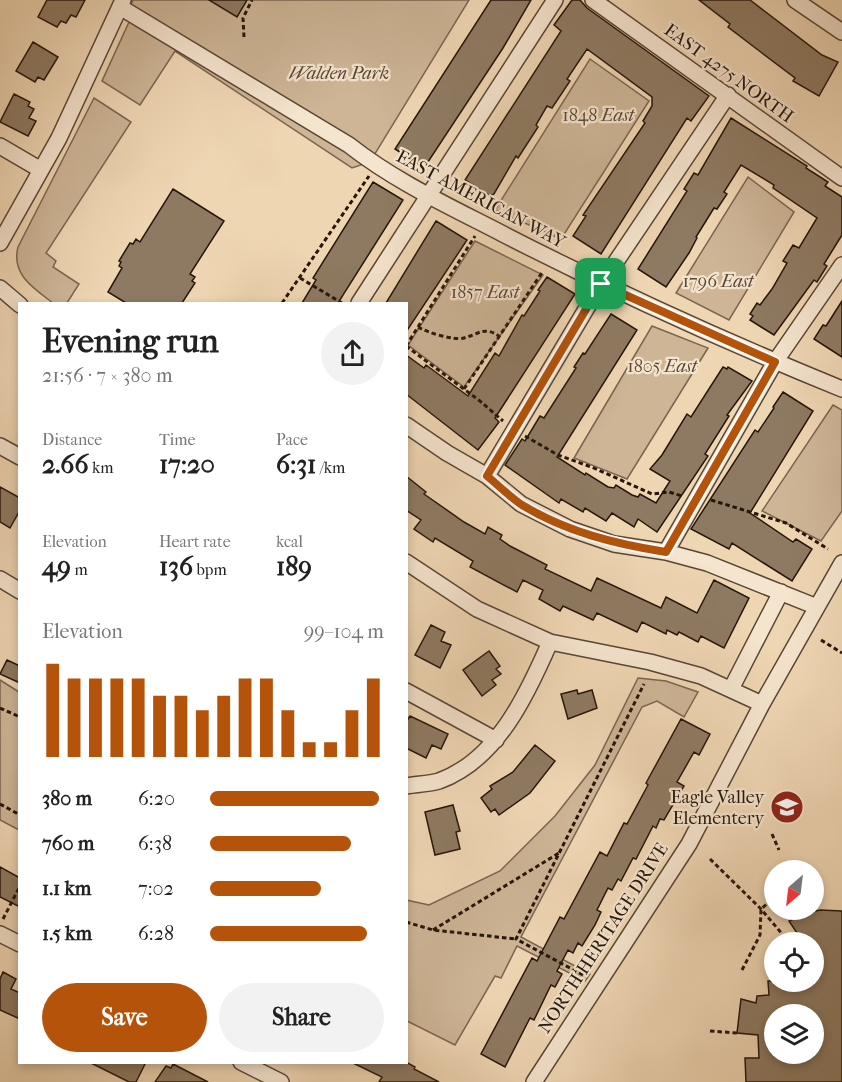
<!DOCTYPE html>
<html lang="en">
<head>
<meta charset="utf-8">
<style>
  body { margin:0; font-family:"IM FELL French Canon",serif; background:#f2f2f2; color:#222; height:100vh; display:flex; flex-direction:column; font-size:22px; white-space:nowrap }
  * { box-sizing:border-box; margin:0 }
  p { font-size:20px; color:#767676 }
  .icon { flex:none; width:33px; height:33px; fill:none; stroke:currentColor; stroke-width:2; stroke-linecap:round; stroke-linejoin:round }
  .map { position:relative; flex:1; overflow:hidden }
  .sheet { position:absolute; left:18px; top:302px; width:390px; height:762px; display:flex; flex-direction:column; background:#fff; border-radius:0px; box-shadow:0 3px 9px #0003 }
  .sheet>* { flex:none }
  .needle { width:39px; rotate:208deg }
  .fabs { position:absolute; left:764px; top:860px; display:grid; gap:12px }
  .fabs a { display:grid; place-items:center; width:60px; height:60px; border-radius:50%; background:#fff; box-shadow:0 3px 9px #0003; font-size:30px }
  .pin { position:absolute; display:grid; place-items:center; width:51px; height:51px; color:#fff; margin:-26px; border-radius:12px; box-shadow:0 3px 9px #0006 }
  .round { display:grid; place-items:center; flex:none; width:63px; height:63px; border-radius:32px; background:#f2f2f2 }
  .overview { display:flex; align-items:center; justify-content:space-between; height:102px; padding:0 24px }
  h1 { font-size:33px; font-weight:800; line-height:45px }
  .stats { display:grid; grid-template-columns:repeat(3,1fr); gap:9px; height:102px; padding:6px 24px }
  .stats div { display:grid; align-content:center }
  .stats b { font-size:26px; font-weight:800 }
  .stats small { font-size:16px; font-weight:400 }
  .stats p { font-size:16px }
  .chart { height:168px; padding:12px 24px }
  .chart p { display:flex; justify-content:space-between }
  .chart svg { width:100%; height:108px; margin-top:6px; stroke:#b45309; stroke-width:6 }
  .button { display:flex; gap:12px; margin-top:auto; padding:12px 24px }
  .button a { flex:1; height:69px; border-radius:36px; background:#b45309; color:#fff; font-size:24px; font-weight:800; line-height:69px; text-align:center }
  .button a+a { background:#f2f2f2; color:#222 }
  ul { padding:0 24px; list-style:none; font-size:20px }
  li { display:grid; grid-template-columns:96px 72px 1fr; align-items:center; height:45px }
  li i { height:15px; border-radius:8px; background:#b45309 }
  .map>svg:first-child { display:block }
  .green { fill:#cdb596; stroke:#796650; stroke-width:1.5 }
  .building { fill:#8e7a62; stroke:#25160b; stroke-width:1.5; fill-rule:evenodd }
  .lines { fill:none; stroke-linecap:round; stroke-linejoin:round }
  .minor-casing { stroke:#584635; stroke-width:18 }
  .path { stroke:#25160b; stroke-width:3; stroke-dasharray:4.5 3; stroke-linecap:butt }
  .minor { stroke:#f5e4ce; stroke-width:15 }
  .route-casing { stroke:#fff; stroke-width:12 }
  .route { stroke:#b45309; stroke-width:8 }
  .labels { text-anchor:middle; stroke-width:4.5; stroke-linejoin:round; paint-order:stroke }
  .park-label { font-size:18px; font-style:italic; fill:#574635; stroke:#f5e4ce }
  .street-label { font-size:18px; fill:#25160b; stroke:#f5e4ce }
  .poi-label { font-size:18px; fill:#25160b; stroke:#f5e4ce; text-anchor:end }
</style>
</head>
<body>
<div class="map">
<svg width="842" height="1082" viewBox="0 0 842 1082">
  <rect width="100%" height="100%" fill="#efd6b3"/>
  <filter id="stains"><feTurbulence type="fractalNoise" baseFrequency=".00333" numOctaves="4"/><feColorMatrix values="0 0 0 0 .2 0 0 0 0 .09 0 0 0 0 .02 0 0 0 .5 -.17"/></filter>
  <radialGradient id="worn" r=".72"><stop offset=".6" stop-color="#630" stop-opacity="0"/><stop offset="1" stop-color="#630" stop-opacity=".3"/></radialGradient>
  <path class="green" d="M 133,0 L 469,0 L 370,162 L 352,168 L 175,51 L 140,105 L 102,81 L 129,22 L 125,18 Z
    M 590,59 L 649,101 L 561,239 L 495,210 Z
    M 94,98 L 131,122 L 46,253 L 56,261 L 53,267 L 79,284 L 67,303 L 53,303 C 33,288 11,274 18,247 Z
    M 748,177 L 794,212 L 729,320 L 676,293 Z
    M 475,241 L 543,275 L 464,387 L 408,345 Z
    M 652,326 L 708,348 L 627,479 L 574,458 Z
    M 833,405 L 842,410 L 842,511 L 821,541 L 762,511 Z
    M 638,678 L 666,681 L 698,692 L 684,717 L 657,701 L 642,707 L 521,937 L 590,974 L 585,981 L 517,946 L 501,978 L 495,976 L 455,1045 L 407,1021 L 406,900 L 429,905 L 500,871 L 555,816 L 595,765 Z
    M 0,680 L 19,692 L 19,830 L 0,820 Z"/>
  <path class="building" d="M 47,0 L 85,0 L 76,17 L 71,15 L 66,23 L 61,21 L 57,27 L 38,17 Z
    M 209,0 L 247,0 L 237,17 Z
    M 491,0 L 531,0 L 503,48 L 424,168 L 395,149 Z
    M 572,0 L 580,0 L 587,8 L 709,96 L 691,121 L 687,118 L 601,254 L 573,236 L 586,216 L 583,215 L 645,123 L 643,121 L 652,106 L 652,97 L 587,49 L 567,79 L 570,81 L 552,108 L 547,106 L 536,125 L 538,127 L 518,158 L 516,156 L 494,194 L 490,196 L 465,180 L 561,31 L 554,25 Z
    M 699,0 L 750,0 L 822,55 L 838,62 L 819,96 L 793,81 L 795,78 L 762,53 L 728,27 L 730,24 Z
    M 33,42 L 58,57 L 44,80 L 38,77 L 35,82 L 16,71 Z
    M 14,94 L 30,102 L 28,106 L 34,109 L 29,118 L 36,121 L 28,136 L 0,122 Z
    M 731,118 L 807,166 L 806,168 L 828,182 L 825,186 L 842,197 L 842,235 L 824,264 L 827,266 L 817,282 L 814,280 L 774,335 L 750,320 L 753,316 L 750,314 L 757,303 L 760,305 L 772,289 L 787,263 L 783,261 L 793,245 L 799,248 L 817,218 L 773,188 L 774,185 L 741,165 L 724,192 L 727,194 L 717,209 L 714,208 L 696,237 L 697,238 L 689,253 L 666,287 L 638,269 L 687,191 L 684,189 L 694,173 L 698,175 Z
    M 373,182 L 403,200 L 338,303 L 302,303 L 316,280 L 313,278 Z
    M 173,189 L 224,221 L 190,274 L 195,277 L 192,281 L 195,283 L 182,303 L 126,303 L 108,292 L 122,268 L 119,266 L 121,262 L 119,261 L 130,243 L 133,244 L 136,239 L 140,242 Z
    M 436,221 L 467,240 L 406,332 L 406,303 L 386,303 Z
    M 547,277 L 575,294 L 495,418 L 499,422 L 478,450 L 406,394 L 406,355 L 424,368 L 426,365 L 468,396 L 495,353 L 499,356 L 522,315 L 524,316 L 540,291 L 538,290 Z
    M 842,301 L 842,357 L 814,339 L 823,325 L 826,326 Z
    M 611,314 L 637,330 L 557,457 L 585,475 L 586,473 L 608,487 L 614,488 L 616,485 L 632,495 L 638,497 L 640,494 L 656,503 L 670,481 L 650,469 L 662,455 L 687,414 L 691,417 L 723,367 L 727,369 L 728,367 L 752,381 L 727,415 L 729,416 L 705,454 L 708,456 L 657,532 L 638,519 L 634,527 L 612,513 L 606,521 L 585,508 L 583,512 L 561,499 L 559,503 L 505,465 L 522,439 L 525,441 L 540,416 L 544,418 L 576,368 L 574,367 L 583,353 L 585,354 Z
    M 783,392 L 813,411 L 750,513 L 793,542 L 796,539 L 812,549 L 792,581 L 732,543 L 729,549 L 691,529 L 755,430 L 758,432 L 774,408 L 773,407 Z
    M 406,476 L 426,492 L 424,494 L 464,522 L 485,534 L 488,527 L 502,535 L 500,539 L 510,546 L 547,565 L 545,569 L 591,591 L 597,578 L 661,608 L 666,597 L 697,613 L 714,580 L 749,598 L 724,648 L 701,636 L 698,642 L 679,632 L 677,635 L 667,630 L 666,634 L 642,622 L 637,632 L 597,613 L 593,620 L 563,606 L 560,611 L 539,599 L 543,590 L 523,580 L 517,592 L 470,567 L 473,561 L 435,538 L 433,542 L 414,529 L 421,520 L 406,510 Z
    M 0,487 L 20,498 L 20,510 L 10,528 L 0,522 Z
    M 431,625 L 445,632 L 441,641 L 451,645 L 440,668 L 415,655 Z
    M 489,651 L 500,666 L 496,669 L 501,674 L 492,680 L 496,685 L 482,696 L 463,670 Z
    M 7,660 L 20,666 L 20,683 L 0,674 Z
    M 577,690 L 578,694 L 592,690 L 597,708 L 568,719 L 561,694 Z
    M 410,716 L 448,734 L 441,749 L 432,745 L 426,758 L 406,748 L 406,722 Z
    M 681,719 L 710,734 L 699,755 L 694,752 L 677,782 L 684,786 L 664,820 L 660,819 L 656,828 L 653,826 L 636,859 L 633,858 L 621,881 L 618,879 L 612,890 L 608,888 L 597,910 L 601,912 L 595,925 L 582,946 L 578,943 L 573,953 L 568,950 L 557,971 L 562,974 L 555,987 L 551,985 L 534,1020 L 530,1018 L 505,1067 L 481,1054 L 532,958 L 537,961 L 560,917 L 564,919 L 600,852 L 607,856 L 624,823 L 627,824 L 648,785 L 646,783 Z
    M 535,745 L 555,761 L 530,793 L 499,815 L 495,809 L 491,812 L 481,798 L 492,789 L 490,786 L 513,772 Z
    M 453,805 L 460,831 L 456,832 L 460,849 L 435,855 L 425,812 Z
    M 0,867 L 20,878 L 20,907 L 0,897 Z
    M 820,910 L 842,911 L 842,1082 L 746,1082 L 745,1058 L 759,1058 L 758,1035 L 737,1033 L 741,999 L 756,1003 L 757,996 L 769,995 L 768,981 L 813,981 L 813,942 L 803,942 L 789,921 L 804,914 ZM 774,1014 L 813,1014 L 813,1053 L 774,1053 Z
    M 3,972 L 16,979 L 11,989 L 20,993 L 20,1019 L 0,1010 L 0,979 Z
    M 89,1062 L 146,1062 L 136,1082 L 129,1082 Z
    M 351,1062 L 406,1062 L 415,1067 L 414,1069 L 439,1082 L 379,1082 L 382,1077 Z
    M 173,1064 L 208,1082 L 155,1082 L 166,1066 L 171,1068 Z"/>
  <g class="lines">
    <g class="minor-casing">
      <path id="minor" d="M 593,0 L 842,178
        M 795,0 L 842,32
        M 120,7 L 349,145 C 396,182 451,207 503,234 C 614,291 726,342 842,389
        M 0,146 L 41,170
        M 0,243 L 59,138 L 123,0
        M 0,288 L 20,305
        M 359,303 L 555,0
        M 406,425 L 447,453 L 487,476 L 521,504 L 570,529 L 614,544 L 666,552 L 707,563 L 817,607
        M 0,446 L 20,457
        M 487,476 L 601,284 L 728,95
        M 666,552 L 775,362 L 842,265
        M 406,562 L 477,609 L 550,642 L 650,662 L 701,676 L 762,704
        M 0,579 L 20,591
        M 731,689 L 781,592
        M 406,691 L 496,740
        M 406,786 C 417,784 429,784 439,781 C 497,760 527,695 550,642
        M 0,934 L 20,944
        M 241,1062 L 281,1082
        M 534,1082 L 689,844 L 762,704 L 842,563"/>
    </g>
    <path class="path" d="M 244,37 L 243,18 L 252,0
      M 300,278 L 342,303
      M 282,303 L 369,176
      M 418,327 C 426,332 454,341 464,338 C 479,334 484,326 499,336
      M 406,346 L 475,236
      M 406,346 L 480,401 L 503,421
      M 464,389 L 543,271
      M 525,436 L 558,455 L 594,468 L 652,494 L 669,492 L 682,496
      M 711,500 L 786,523 L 828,549
      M 821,640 L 842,653
      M 0,708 L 20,717
      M 0,804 L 20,815
      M 772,834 L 779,850
      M 710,859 L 761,909 L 789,942
      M 785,870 L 785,866
      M 3,919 L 20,886
      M 406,922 L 433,930 L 516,939
      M 433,930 L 559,853
      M 742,970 L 760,935 L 761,909 L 774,898
      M 583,975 L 516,939 L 644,684
      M 710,1031 L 737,1033"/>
    <use href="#minor" class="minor"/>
  </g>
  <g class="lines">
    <g class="route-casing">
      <path id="route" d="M 601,284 L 775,362 L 666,552 C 615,544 567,532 522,505 C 510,497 498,485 487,476 Z"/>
    </g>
    <use href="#route" class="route"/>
  </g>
  <defs>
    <g id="school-disc" transform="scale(1.725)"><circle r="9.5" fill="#8f2418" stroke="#f5e4ce"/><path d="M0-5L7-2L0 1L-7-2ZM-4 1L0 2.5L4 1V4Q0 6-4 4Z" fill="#fff"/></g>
  </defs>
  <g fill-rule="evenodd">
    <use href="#school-disc" x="787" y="807"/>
  </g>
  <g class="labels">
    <g class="park-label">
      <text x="339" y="79">Walden Park</text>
      <text x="598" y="121">1848 East</text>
      <text x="718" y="287">1796 East</text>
      <text x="485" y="298">1857 East</text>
      <text x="662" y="372">1805 East</text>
    </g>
    <g class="street-label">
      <text transform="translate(729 73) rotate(36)" y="6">EAST 4275 NORTH</text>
      <text transform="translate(481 199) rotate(28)" y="6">EAST AMERICAN WAY</text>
      <text transform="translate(603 938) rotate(-57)" y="6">NORTH HERITAGE DRIVE</text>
    </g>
    <g class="poi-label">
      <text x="764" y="803">Eagle Valley<tspan x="764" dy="21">Elementery</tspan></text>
    </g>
  </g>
  <rect width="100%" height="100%" filter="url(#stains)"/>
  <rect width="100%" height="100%" fill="url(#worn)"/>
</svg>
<div class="fabs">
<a><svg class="needle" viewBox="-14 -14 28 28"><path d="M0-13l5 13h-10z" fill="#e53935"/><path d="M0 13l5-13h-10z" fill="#767676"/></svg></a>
<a><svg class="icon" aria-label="locate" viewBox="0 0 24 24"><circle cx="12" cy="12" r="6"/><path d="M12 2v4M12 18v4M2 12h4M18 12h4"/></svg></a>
<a><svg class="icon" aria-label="layers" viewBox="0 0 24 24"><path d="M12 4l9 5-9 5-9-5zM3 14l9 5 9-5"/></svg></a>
</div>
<div class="pin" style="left:601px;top:284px;background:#1e9e55"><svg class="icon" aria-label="arrive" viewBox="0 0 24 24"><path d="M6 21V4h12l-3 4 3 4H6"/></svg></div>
<section class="sheet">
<div class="overview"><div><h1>Evening run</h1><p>21:56 · 7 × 380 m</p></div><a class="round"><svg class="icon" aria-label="share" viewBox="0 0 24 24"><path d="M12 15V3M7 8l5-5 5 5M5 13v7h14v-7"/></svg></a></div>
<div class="stats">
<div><p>Distance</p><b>2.66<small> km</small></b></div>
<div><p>Time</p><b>17:20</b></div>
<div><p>Pace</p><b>6:31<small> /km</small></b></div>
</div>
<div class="stats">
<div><p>Elevation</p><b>49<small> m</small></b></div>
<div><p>Heart rate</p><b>136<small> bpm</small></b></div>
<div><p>kcal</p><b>189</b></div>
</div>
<div class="chart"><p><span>Elevation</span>99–104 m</p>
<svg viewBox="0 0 160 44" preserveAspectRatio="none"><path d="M5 44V6M15 44V12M25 44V12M35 44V12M45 44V12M55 44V19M65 44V19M75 44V25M85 44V19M95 44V12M105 44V12M115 44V25M125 44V38M135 44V38M145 44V25M155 44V12"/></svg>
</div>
<ul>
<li><b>380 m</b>6:20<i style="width:97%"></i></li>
<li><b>760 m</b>6:38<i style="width:81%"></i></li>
<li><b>1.1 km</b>7:02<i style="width:64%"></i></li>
<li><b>1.5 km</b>6:28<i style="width:90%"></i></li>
</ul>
<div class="button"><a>Save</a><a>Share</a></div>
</section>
</div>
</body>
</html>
